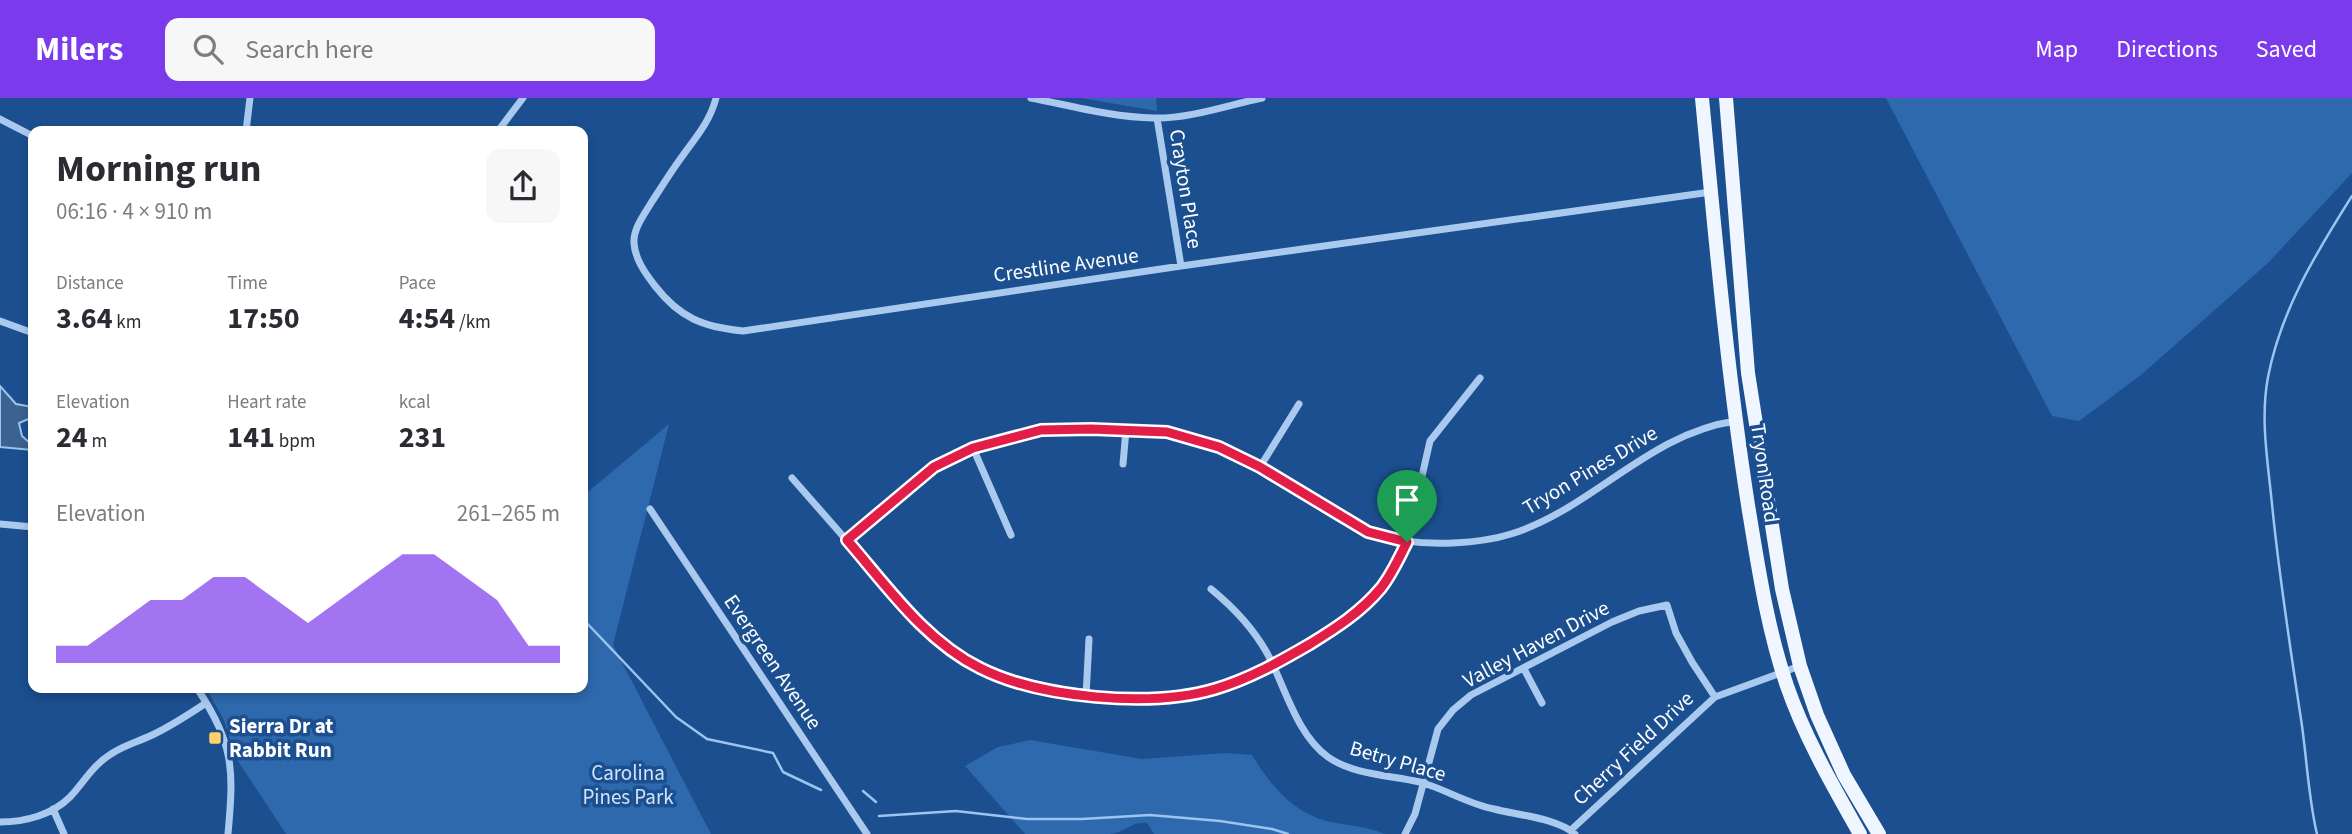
<!DOCTYPE html>
<html lang="en">
<head>
<meta charset="utf-8">
<style>
  body { margin:0; font-family:"Source Sans 3",sans-serif; background:#f7f7f7; color:#2b2b33; height:100vh; display:flex; flex-direction:column; font-size:26px; white-space:nowrap }
  * { box-sizing:border-box; margin:0 }
  p { font-size:23px; color:#7c7c81 }
  .icon { flex:none; width:38px; height:38px; fill:none; stroke:currentColor; stroke-width:2; stroke-linecap:round; stroke-linejoin:round }
  .map { position:relative; flex:1; overflow:hidden }
  .sheet { position:absolute; left:28px; top:28px; width:560px; height:567px; display:flex; flex-direction:column; background:#fff; border-radius:14px; box-shadow:0 4px 10px #0003 }
  .sheet>* { flex:none }
  .pin { position:absolute; display:grid; place-items:center; width:60px; height:60px; color:#fff; margin:-72px -30px; border-radius:50% 50% 50% 0; rotate:-45deg; box-shadow:0 0 7px #0007 }
  .pin .icon { rotate:45deg }
  .round { display:grid; place-items:center; flex:none; width:74px; height:74px; border-radius:14px; background:#f7f7f7 }
  .summary { display:flex; align-items:center; justify-content:space-between; height:119px; padding:0 28px }
  h1 { font-size:38px; font-weight:700; line-height:52px }
  .figures { display:grid; grid-template-columns:repeat(3,1fr); gap:10px; height:119px; padding:7px 28px }
  .figures div { display:grid; align-content:center }
  .figures b { font-size:30px; font-weight:700 }
  .figures small { font-size:19px; font-weight:400 }
  .figures p { font-size:19px }
  .chart { height:196px; padding:14px 28px }
  .chart p { display:flex; justify-content:space-between }
  .chart svg { width:100%; height:126px; margin-top:7px; fill:#7c3aed; opacity:.7 }
  header { display:flex; align-items:center; gap:42px; box-sizing:border-box; height:98px; padding:0 35px; background:#7c3aed; color:#fff }
  header strong { font-size:33px }
  nav { display:flex; gap:38px; margin-inline-start:auto; font-size:24px }
  .search { width:490px; height:63px; background:#f7f7f7; display:flex; align-items:center; gap:18px; box-sizing:border-box; padding:0 24px; border-radius:14px; color:#7c7c81; font-size:26px }
  .map>svg:first-child { display:block }
  .green { fill:#2e69ad }
  .water { fill:#3c6290; stroke:#9cc4f0; stroke-width:2 }
  .lines { fill:none; stroke-linecap:round; stroke-linejoin:round }
  .stream { stroke:#9cc4f0; stroke-width:2.5 }
  .street { stroke:#a9c9ee; stroke-width:7 }
  .primary { stroke:#f0f6ff; stroke-width:14 }
  .route-casing { stroke:#fff; stroke-width:14 }
  .route { stroke:#e11d48; stroke-width:9 }
  .poi-dot { fill:#ffd166; stroke:#1b4f8f; stroke-width:2.5 }
  .labels { text-anchor:middle; stroke-width:7; stroke-linejoin:round; paint-order:stroke }
  .street-label { font-size:21px; fill:#fff; stroke:#1b4f8f }
  .poi-label { font-size:21px; font-weight:bold; fill:#fff; stroke:#1b4f8f; text-anchor:start }
  .park-label { font-size:21px; fill:#cfe3fa; stroke:#1b4f8f }
</style>
</head>
<body>
<header>
<strong>Milers</strong>
<div class="search"><svg class="icon" aria-label="search" viewBox="0 0 24 24"><circle cx="10" cy="10" r="6"/><path d="M15 15l6 6"/></svg>Search here</div>
<nav><a>Map</a><a>Directions</a><a>Saved</a></nav>
</header>
<div class="map">
<svg width="2352" height="736" viewBox="0 0 2352 736">
  <rect width="100%" height="100%" fill="#1b4f8f"/>
  <path class="green" d="M 1081,0 L 1156,0 L 1157,13 Z
    M 1886,0 L 2352,0 L 2352,75 L 2268,165 L 2141,277 L 2079,323 L 2052,318 Z
    M 669,326 L 613,547 L 711,736 L 286,736 L 236,660 L 224,622 L 206,590 L 583,590 L 583,398 Z
    M 1030,642 L 1142,661 L 1226,655 L 1252,657 C 1270,687 1294,716 1331,724 C 1351,728 1365,728 1385,736 L 1154,736 L 1147,725 C 1132,723 1124,735 1110,736 C 1082,736 1053,736 1025,736 L 965,668 L 998,649 Z"/>
  <path class="water" d="M 0,288 L 16,306 L 33,309 L 33,319 L 19,325 L 22,338 L 32,347 L 32,352 L 0,349 Z"/>
  <g class="lines">
    <path class="stream" d="M 583,521 L 676,619 L 707,641 L 773,655 L 783,674 L 821,692
      M 863,693 L 876,704
      M 879,718 L 956,713 L 1027,721 L 1082,721 L 1150,717 L 1220,723 L 1272,731 L 1288,736
      M 2317,736 C 2308,698 2307,660 2301,621 C 2290,549 2279,478 2272,406 C 2268,365 2260,321 2268,279 C 2281,212 2316,155 2352,98"/>
    <path class="street" d="M 716,0 C 710,24 695,40 681,60 C 670,75 661,90 651,105 C 644,117 633,131 634,145 C 635,161 645,175 655,188 C 680,220 703,229 743,233 L 1181,168 L 1711,94
      M 1031,0 C 1072,8 1112,19 1154,20 C 1189,21 1228,7 1262,0
      M 1157,20 L 1181,168
      M 0,21 L 33,38
      M 246,33 L 250,0
      M 498,33 L 523,0
      M 0,223 L 33,235
      M 973,350 L 1011,437
      M 1123,366 L 1126,332
      M 1260,369 L 1299,306
      M 792,380 L 920,526 L 944,547 L 980,571 L 1051,593 L 1117,600 L 1174,599 L 1212,592 L 1249,579 L 1335,531 L 1368,505 L 1391,476 L 1407,444 L 1430,343 L 1480,280
      M 650,411 L 867,736
      M 0,426 L 33,429
      M 847,442 C 874,419 906,385 936,368 C 993,335 1051,330 1115,331 C 1132,332 1151,331 1168,334 C 1200,340 1233,354 1261,370 C 1294,389 1334,423 1370,435 C 1397,444 1425,446 1453,445 C 1473,444 1492,442 1511,436 C 1592,411 1649,335 1736,323
      M 1211,491 C 1233,509 1253,530 1267,555 C 1285,588 1296,636 1328,659 C 1354,677 1389,677 1420,684 C 1445,691 1468,706 1494,711 C 1517,717 1557,720 1575,736
      M 1524,571 L 1542,605
      M 197,590 C 234,647 234,670 228,736
      M 1086,598 L 1089,541
      M 53,711 L 64,736
      M 0,724 C 25,724 52,717 70,699 C 84,684 93,667 111,656 C 123,648 137,644 150,638 C 170,629 188,617 206,605
      M 1571,732 L 1715,599 L 1800,568
      M 1405,736 L 1415,716 L 1438,631 L 1453,612 L 1471,597 L 1612,524 L 1639,513 L 1667,507 L 1676,535 L 1692,564 L 1715,599"/>
    <path class="primary" d="M 1702,0 C 1715,136 1727,272 1748,407 C 1758,467 1767,530 1787,588 C 1805,640 1833,688 1860,736
      M 1726,0 L 1748,275 L 1782,491 L 1800,568 L 1817,617 L 1844,677 L 1879,736"/>
  </g>
  <g class="lines">
    <g class="route-casing">
      <path id="route" d="M 1091,331 L 1167,334 L 1219,349 L 1260,369 L 1368,434 L 1407,444 C 1399,460 1392,476 1381,490 C 1361,514 1336,530 1310,546 C 1279,564 1249,581 1215,591 C 1151,610 1039,600 980,570 C 925,543 887,488 847,442 L 934,369 L 973,350 L 1041,332 Z"/>
    </g>
    <use href="#route" class="route"/>
  </g>
  <rect class="poi-dot" x="208" y="633" width="14" height="14" rx="3.5"/>
  <g class="labels">
    <g class="street-label">
      <text transform="translate(1186 91) rotate(81)" y="7">Crayton Place</text>
      <text transform="translate(1066 167) rotate(-8)" y="7">Crestline Avenue</text>
      <text transform="translate(1590 372) rotate(-31)" y="7">Tryon Pines Drive</text>
      <text transform="translate(1765 375) rotate(82)" y="7">Tryon Road</text>
      <text transform="translate(1536 546) rotate(-28)" y="7">Valley Haven Drive</text>
      <text transform="translate(773 564) rotate(56)" y="7">Evergreen Avenue</text>
      <text transform="translate(1633 650) rotate(-43)" y="7">Cherry Field Drive</text>
      <text transform="translate(1398 663) rotate(16)" y="7">Betry Place</text>
    </g>
    <g class="poi-label">
      <text x="229" y="635">Sierra Dr at<tspan x="229" dy="24">Rabbit Run</tspan></text>
    </g>
    <g class="park-label">
      <text x="628" y="682">Carolina<tspan x="628" dy="24">Pines Park</tspan></text>
    </g>
  </g>
</svg>
<div class="pin" style="left:1407px;top:444px;background:#1e9e55"><svg class="icon" aria-label="arrive" viewBox="0 0 24 24"><path d="M6 21V4h12l-3 4 3 4H6"/></svg></div>
<section class="sheet">
<div class="summary"><div><h1>Morning run</h1><p>06:16 · 4 × 910 m</p></div><a class="round"><svg class="icon" aria-label="share" viewBox="0 0 24 24"><path d="M12 15V3M7 8l5-5 5 5M5 13v7h14v-7"/></svg></a></div>
<div class="figures">
<div><p>Distance</p><b>3.64<small> km</small></b></div>
<div><p>Time</p><b>17:50</b></div>
<div><p>Pace</p><b>4:54<small> /km</small></b></div>
</div>
<div class="figures">
<div><p>Elevation</p><b>24<small> m</small></b></div>
<div><p>Heart rate</p><b>141<small> bpm</small></b></div>
<div><p>kcal</p><b>231</b></div>
</div>
<div class="chart"><p><span>Elevation</span>261–265 m</p>
<svg viewBox="0 0 160 44" preserveAspectRatio="none"><path d="M0 44V38L10 38L20 30L30 22L40 22L50 14L60 14L70 22L80 30L90 22L100 14L110 6L120 6L130 14L140 22L150 38L160 38V44z"/></svg>
</div>
</section>
</div>
</body>
</html>
